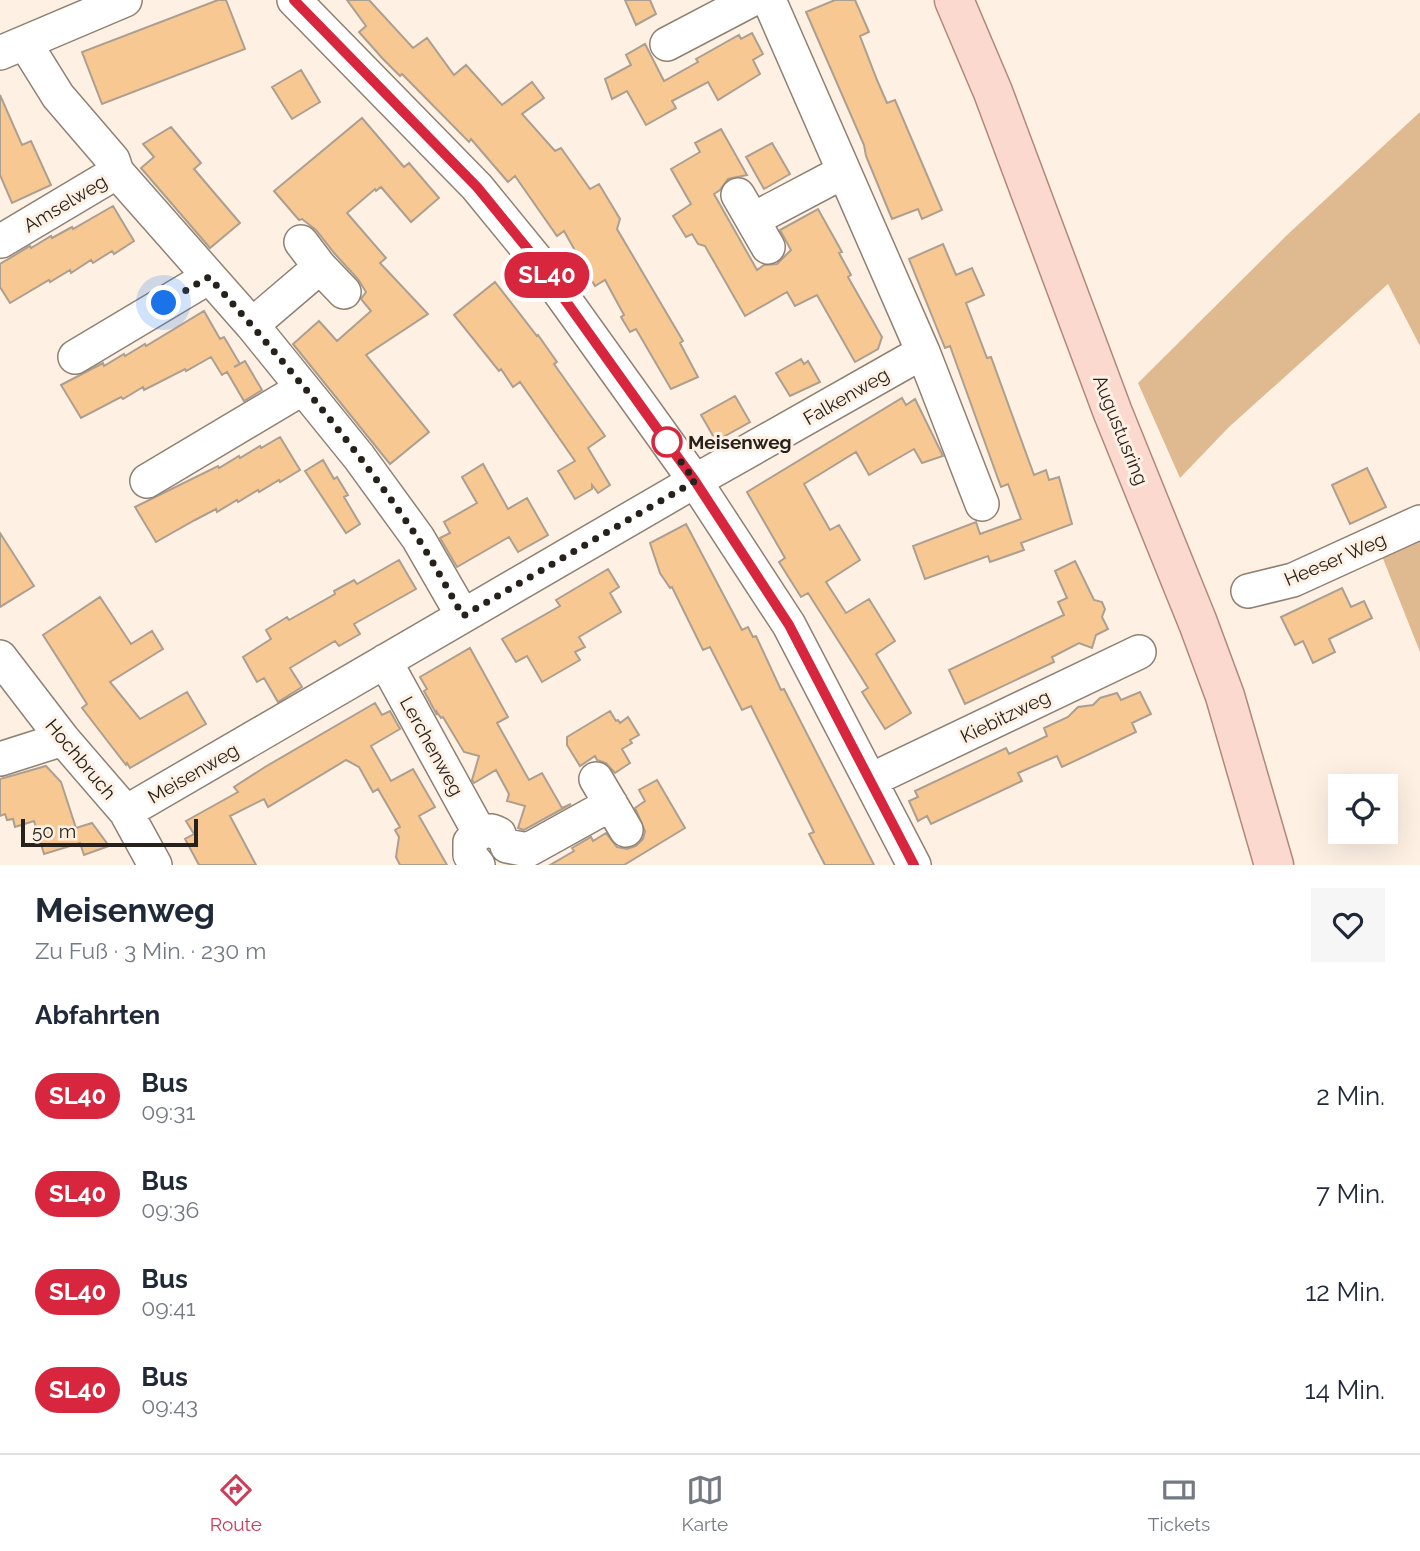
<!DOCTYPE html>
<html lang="de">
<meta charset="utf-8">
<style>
:root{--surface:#fff;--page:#f6f6f7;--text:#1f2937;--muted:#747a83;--line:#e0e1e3;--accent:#cd3d59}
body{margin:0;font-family:Raleway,sans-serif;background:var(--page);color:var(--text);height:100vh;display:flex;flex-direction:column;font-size:26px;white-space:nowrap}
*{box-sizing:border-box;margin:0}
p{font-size:23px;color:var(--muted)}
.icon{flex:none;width:38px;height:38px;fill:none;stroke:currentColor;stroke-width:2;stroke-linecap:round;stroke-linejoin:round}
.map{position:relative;height:865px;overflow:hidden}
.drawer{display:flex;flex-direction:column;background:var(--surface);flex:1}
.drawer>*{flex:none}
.badge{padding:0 14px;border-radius:23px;font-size:24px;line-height:46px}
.fabs{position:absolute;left:1328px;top:774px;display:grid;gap:14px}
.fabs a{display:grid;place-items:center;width:70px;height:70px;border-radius:0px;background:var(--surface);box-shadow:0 7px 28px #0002;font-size:35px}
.scale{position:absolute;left:21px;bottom:18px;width:177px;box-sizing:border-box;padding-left:7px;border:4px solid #26211b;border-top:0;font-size:19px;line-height:24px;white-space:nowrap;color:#26211b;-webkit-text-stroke:5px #fef1e4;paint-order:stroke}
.you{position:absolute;width:35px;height:35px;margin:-18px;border:5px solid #fff;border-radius:50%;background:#1a73e8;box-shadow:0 0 0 10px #1a73e833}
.map>.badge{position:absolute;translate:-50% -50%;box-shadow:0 0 0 4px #fff}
h2{padding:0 35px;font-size:26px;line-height:63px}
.round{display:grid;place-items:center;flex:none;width:74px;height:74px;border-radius:0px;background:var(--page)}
.headline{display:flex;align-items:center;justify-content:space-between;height:119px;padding:0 35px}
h1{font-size:33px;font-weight:700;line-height:52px}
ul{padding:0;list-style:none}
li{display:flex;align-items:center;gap:21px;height:98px;padding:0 35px}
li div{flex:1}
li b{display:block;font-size:26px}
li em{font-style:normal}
li .badge{min-width:77px;font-weight:700;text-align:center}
.menu{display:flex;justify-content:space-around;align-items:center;height:98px;border-top:2px solid var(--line);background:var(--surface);font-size:19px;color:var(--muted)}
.menu a{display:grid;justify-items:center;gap:4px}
.menu .selected{color:var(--accent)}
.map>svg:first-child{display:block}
.green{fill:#dfb990}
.building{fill:#f8c893;stroke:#ad9f90;stroke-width:2}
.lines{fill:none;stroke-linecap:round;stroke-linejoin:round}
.minor-casing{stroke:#8f8172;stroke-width:36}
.major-casing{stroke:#b0887b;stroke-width:41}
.minor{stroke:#fff;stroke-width:33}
.major{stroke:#fcd9ce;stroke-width:38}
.line-casing{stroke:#fff;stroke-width:16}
.line{stroke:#d7263d;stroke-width:10}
.walk{stroke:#26211b;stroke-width:7;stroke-dasharray:0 12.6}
.stop-dot{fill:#fff;stroke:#d7263d;stroke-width:3.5}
.labels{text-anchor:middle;stroke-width:6;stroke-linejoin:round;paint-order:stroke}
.street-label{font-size:19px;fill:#26211b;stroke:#fef1e4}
.stop-label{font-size:19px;font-weight:bold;fill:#26211b;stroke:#fef1e4;text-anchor:start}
</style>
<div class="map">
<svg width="1420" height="865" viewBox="0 0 1420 865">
<rect width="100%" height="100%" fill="#fef1e4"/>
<!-- green -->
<path class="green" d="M1420 112V346L1388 284 1229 427 1180 478 1138 383 1287 235Z
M1420 531V652L1380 551Z"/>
<!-- building -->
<path class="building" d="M218 0H226L245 49 102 104 82 52Z
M347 0H369L413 48 427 38 454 75 466 65 502 105 532 82 544 98 522 114 555 151 561 148 590 189 599 184 620 219 617 229 683 341 680 343 698 377 671 389 636 329 630 332 621 317 624 315 605 280 595 286 564 231 557 236 515 176 508 182 471 139 469 142 402 74 400 76 383 59 359 32 366 26Z
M625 0H650L656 14 636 25Z
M835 0H855L869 32 860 36 877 80 887 103 895 100 942 210 922 219 918 209 892 219 866 156 864 145 806 12Z
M752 33 763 54 753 60 760 74 718 100 708 82 672 101 676 108 646 125 627 91 612 99 605 79 631 65 626 55 645 44 664 81 698 62 696 59 739 35 741 39Z
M301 70 320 102 292 119 272 87Z
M0 95 22 145 31 141 51 185 12 203 0 175Z
M362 118 404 167 409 163 439 198 411 222 381 187 376 191 375 189 347 213 386 258 380 263 428 314 366 355 429 432 390 464 293 344 319 321 337 341 371 311 361 299 366 292 358 279 335 254 316 230 302 219 299 220 274 191Z
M171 127 201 163 194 169 240 223 210 248 141 168 154 157 143 144Z
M721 129 747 175 728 179 720 190 714 194 757 270 764 265 777 264 791 250 780 230 818 209 842 252 839 253 851 275 848 277 882 337 878 349 855 362 817 295 795 306 787 292 745 316 705 246 698 244 692 234 686 237 673 216 691 204 671 169 700 152 695 143Z
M772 143 790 174 764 189 746 157Z
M113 206 134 241 114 254 112 251 93 263 91 260 71 273 70 270 50 282 49 280 10 303 0 287V264L30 246 31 248 51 236 52 238 72 227 73 229Z
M943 244 956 275 972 268 984 295 966 303 987 358 991 357 1034 475 1046 470 1049 480 1059 477 1072 524 1021 543 1024 550 990 562 988 556 925 579 913 546 976 522 980 534 1021 519 1008 484 1001 487 950 346 945 348 909 259Z
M495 282 537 336 538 335 557 362 554 364 605 436 588 448 610 485 598 493 592 485V489L575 499 558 471 575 461 520 382 513 387 501 369 499 371 454 315Z
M204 311 220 339 224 337 240 364 234 367 245 361 262 390 244 401 227 372 222 375 211 357 186 371 185 369 144 390 143 387 123 399 121 397 81 418 61 385 103 363 104 366 124 354 125 356 145 344 146 346Z
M801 359 804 364 808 361 820 382 790 396 776 373Z
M735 396 750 422 716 441 701 415Z
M902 398 906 405 915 399 943 456 922 463 914 449 869 475 856 452 804 484 830 530 839 525 860 560 826 582 846 613 869 599 895 641 876 654 911 713 885 729 862 692 868 688 855 667 808 593 801 597 779 562 785 558 747 492Z
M280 437 300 470 280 482 279 480 259 492 258 490 238 502 237 500 217 512 216 509 195 520 156 542 135 507 218 466 219 468 239 456 240 458 260 446 261 448Z
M323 460 334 479 337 477 348 495 344 497 360 524 346 533 305 471Z
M483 464 508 509 527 498 548 535 518 552 509 537 457 567 440 538 450 533 444 522 477 503 462 477Z
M1367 468 1386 507 1350 524 1332 485Z
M686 524 742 630 748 627 753 637 756 636 781 690 784 689 874 865H825L809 834 814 832 751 706 742 710 710 647 703 650 672 587 670 588 660 573 650 543Z
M0 533 34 586 0 607Z
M399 560 416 589 354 624 360 634 339 646 335 641 290 668 302 687 278 702 264 678 257 682 243 657 271 639 266 630 287 617 289 620 335 594 334 591 354 580 357 584Z
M1075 561 1094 600 1102 602 1105 609 1102 617 1108 629 1096 635 1092 648 1079 643 1052 657 1054 662 965 704 949 670 1064 615 1058 602 1067 598 1055 571Z
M608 569 619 587 610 593 621 612 579 637 585 647 575 652 580 660 542 682 527 656 516 662 502 639 560 606 556 600Z
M1342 588 1351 607 1364 601 1372 618 1329 639 1335 652 1313 663 1303 641 1295 645 1281 617Z
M100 597 131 644 152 631 163 649 110 682 140 719 187 692 206 724 130 768 127 763 126 765 82 708 87 704 43 635Z
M470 648 508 717 497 723 529 780 542 773 562 808 571 804 524 830 518 828 525 806 507 801 509 794 496 770 474 783 472 780 479 756 464 752 443 717 441 718 437 712V715L424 691 427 689 420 677Z
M1140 692 1151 714 1132 723 1136 732 1062 767 1057 756 1018 773 1022 781 931 824 927 816 918 821 909 801 918 797 915 791 1006 748 1009 754 1047 736 1044 728 1068 717 1078 707 1093 705 1100 698 1117 693 1121 700Z
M375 703 382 715 390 711 400 729 371 746 391 781 413 769 435 807 419 816 447 865H400L396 857 399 837 395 830 400 827 378 789 373 792 359 767 346 760 268 807 264 799 230 816 256 865H199L185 839 194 834 186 821 238 792 234 787 265 767Z
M610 711 616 721 618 720 620 723 628 717 639 735 630 740 632 743 622 749 630 763 615 773 606 763 597 760 595 756 580 766 567 745V737Z
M46 766 61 782 76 828 92 823 109 846 84 855 80 843 44 854 34 821 15 827 13 819 7 820 5 814 0 816V779Z
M657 780 685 828 624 865H550L574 851 572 848 591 837 593 841 606 833 617 847 627 849 636 846 643 839 645 831 635 808 645 801 639 790Z"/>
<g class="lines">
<defs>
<path id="minor" d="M294 0 477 187 535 258 695 481 789 625 914 865
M769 0 923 352 982 504
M25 43 58 96 113 160 117 172 252 325 359 457 418 538 463 616
M667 44 751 0
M0 53 125 0
M738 195 768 247
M754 219 843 172
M1 241 117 172
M301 242 320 267 344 292
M252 325 320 267
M75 357 209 277
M147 481 303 388
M1248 591 1293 580 1420 522
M0 657 63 739 126 812 155 865
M385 661 479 832
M0 759 63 739
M596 779 626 830
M871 780 1139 652
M126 812 695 481 923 352
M507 846 528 850 611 804
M478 865 470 855V842C479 832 486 827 499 834"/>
<path id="major" d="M954 0 993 92 1113 413 1198 623 1225 696 1274 865"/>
</defs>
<!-- minor casing -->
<use href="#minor" class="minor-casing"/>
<!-- major casing -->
<use href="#major" class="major-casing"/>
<!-- minor -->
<use href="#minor" class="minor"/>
<!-- major -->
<use href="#major" class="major"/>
</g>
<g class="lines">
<defs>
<path id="line" d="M294 0 477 187 535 258 663 437 695 481 789 625 914 865"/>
</defs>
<!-- line casing -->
<use href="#line" class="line-casing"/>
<!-- line -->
<use href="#line" class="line"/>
<!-- walk -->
<path class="walk" d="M164 303 209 277C282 359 355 445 417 537 434 563 448 590 463 616L695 481 663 437 667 442"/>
</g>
<!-- markers -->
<circle class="stop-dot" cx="667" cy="442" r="14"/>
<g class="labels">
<!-- street labels -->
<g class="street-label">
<text transform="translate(65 203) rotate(-31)" y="7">Amselweg</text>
<text transform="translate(846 396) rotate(-30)" y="7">Falkenweg</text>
<text transform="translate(1121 430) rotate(68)" y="7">Augustusring</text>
<text transform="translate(1335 559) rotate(-23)" y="7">Heeser Weg</text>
<text transform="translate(1005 716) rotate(-26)" y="7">Kiebitzweg</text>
<text transform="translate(432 746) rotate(61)" y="7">Lerchenweg</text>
<text transform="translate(81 759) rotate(50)" y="7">Hochbruch</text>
<text transform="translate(193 773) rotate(-30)" y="7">Meisenweg</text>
</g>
<!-- stop labels -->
<g class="stop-label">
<text x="688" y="449">Meisenweg</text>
</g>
</g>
</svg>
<div class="fabs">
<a><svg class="icon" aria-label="locate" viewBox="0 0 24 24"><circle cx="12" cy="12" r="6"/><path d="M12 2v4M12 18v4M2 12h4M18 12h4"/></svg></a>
</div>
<div class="scale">50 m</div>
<div class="you" style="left:164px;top:303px"></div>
<b class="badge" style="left:547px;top:275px;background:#d7263d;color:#fff">SL40</b>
</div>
<section class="drawer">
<div class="headline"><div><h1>Meisenweg</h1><p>Zu Fuß · 3 Min. · 230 m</p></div><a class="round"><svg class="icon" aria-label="heart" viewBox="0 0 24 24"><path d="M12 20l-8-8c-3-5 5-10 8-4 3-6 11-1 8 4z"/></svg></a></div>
<h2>Abfahrten</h2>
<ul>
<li><span class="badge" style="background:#d7263d;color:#fff">SL40</span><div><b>Bus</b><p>09:31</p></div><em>2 Min.</em></li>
<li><span class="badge" style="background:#d7263d;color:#fff">SL40</span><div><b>Bus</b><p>09:36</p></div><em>7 Min.</em></li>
<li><span class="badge" style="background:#d7263d;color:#fff">SL40</span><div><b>Bus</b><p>09:41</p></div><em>12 Min.</em></li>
<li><span class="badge" style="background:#d7263d;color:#fff">SL40</span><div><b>Bus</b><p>09:43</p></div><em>14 Min.</em></li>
</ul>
</section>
<nav class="menu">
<a class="selected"><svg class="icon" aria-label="directions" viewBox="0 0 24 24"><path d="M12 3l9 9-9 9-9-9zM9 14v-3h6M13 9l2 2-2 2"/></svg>Route</a>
<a><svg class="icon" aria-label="map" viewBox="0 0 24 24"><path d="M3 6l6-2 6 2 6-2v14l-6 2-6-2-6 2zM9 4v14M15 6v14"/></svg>Karte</a>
<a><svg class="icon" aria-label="tickets" viewBox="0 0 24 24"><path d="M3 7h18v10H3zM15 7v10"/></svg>Tickets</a>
</nav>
